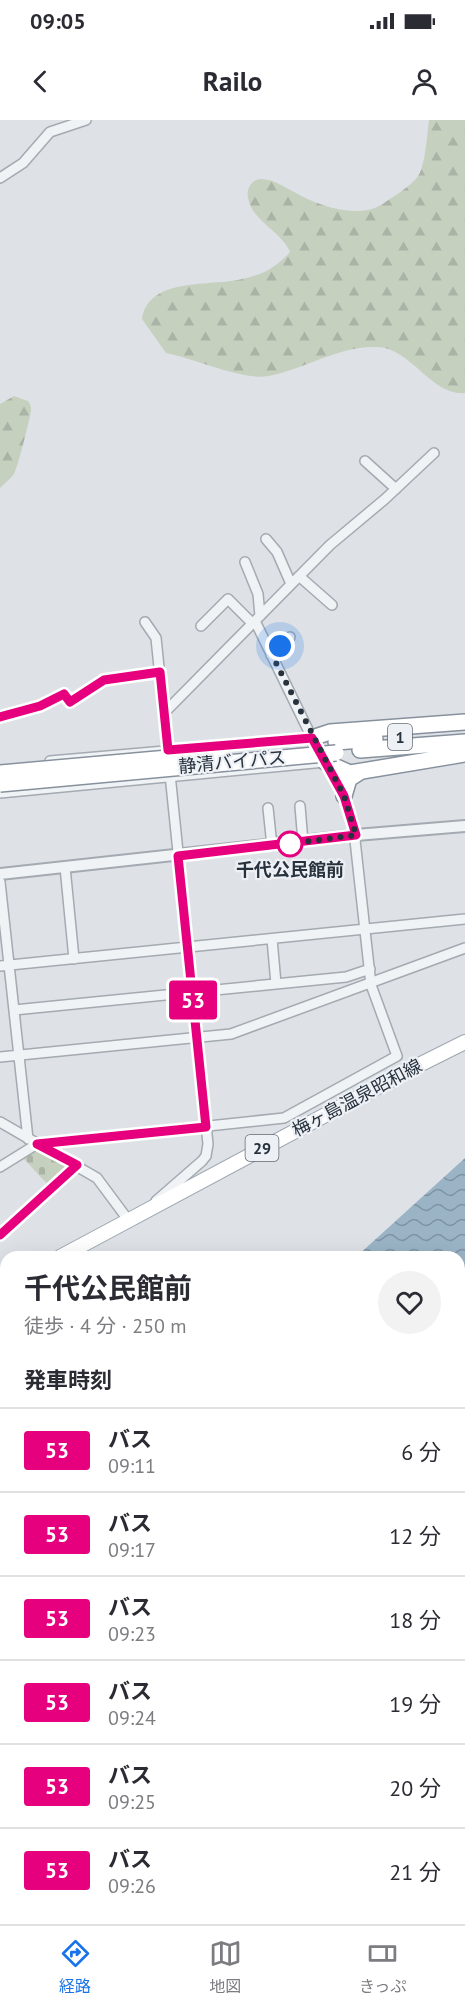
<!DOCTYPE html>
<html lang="ja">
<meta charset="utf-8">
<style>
:root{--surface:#fff;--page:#f2f2f3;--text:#2b2b33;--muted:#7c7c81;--line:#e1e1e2;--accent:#1a73e8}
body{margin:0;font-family:"PT Sans","Noto Sans JP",sans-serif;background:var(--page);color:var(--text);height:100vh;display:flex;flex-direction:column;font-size:22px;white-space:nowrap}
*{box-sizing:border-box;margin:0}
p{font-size:20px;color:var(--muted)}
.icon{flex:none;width:33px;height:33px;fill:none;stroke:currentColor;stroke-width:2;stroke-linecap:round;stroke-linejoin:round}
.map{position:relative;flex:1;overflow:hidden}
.side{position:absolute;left:0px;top:1131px;width:465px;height:674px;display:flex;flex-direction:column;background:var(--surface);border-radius:18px 18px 0 0;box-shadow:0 6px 24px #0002}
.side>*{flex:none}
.badge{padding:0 12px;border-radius:4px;font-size:21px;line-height:39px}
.you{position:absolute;width:30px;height:30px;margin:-15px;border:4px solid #fff;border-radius:50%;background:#1a73e8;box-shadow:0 0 0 9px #1a73e833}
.map>.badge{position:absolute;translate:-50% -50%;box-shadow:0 0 0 3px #fff}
h2{padding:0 24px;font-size:22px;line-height:54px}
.round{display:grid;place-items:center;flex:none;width:63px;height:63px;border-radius:32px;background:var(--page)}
.overview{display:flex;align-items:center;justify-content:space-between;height:102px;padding:0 24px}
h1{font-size:28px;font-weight:700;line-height:45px}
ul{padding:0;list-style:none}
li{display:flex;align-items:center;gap:18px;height:84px;padding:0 24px;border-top:2px solid var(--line)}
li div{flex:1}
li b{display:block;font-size:22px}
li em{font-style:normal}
li .badge{min-width:66px;font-weight:700;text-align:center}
.status{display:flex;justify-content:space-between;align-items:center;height:42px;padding:0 30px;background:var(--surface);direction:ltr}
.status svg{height:16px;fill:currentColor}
header{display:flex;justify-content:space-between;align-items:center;height:78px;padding:0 24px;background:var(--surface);font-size:27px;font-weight:700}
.tab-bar{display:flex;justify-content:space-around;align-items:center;height:84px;border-top:2px solid var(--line);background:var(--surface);font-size:16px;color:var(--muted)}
.tab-bar a{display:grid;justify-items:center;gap:3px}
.tab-bar .selected{color:var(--accent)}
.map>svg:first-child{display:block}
.green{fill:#c6d0bf}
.forest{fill:url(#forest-firs)}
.cemetery{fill:url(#cemetery-stones)}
.water{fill:url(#water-waves)}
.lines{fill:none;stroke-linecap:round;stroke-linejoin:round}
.stream{stroke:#9ab4c6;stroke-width:2}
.minor-casing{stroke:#a4aab1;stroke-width:12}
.tertiary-casing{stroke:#a4aab1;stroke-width:14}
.primary-casing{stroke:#9ea8b2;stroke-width:16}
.trunk-casing{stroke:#86919d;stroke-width:18}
.minor{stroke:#f0f3f5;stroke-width:9}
.tertiary{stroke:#f0f3f5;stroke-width:10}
.primary{stroke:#fff;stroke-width:14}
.trunk{stroke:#fff;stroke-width:15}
.trunk-bridge-casing{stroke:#86919d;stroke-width:18;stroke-linecap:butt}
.trunk-bridge{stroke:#fff;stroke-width:15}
.line-casing{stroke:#fff;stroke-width:14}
.line{stroke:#e6007e;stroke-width:9}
.walk{stroke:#28323d;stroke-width:6;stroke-dasharray:0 10.8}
.stop-dot{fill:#fff;stroke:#e6007e;stroke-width:3}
.labels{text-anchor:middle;stroke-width:4.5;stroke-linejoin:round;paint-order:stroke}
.shield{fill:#edf1f5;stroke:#636b74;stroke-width:1.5}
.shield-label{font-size:16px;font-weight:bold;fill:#28323d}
.street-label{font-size:18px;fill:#28323d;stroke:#edf1f5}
.stop-label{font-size:18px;font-weight:bold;fill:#28323d;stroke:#edf1f5}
</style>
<div class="status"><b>09:05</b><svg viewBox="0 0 49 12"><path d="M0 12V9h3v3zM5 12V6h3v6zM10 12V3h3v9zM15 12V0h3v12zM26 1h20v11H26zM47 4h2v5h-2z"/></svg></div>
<header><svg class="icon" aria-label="back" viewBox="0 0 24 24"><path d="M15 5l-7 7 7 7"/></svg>Railo<svg class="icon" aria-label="person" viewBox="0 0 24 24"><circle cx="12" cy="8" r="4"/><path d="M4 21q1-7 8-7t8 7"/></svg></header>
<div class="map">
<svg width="465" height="1804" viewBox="0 0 465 1804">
<defs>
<pattern id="forest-firs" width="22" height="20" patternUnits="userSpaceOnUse" patternTransform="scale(1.5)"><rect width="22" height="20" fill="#c6d0bf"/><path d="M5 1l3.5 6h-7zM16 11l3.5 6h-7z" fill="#aab3a5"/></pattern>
<pattern id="cemetery-stones" width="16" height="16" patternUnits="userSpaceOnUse" patternTransform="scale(1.5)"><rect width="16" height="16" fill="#c6d0bf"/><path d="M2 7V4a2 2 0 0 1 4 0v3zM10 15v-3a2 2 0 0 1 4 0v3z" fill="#aab3a5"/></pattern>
<pattern id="water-waves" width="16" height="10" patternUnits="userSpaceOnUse" patternTransform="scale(1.5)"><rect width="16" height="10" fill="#9ab4c6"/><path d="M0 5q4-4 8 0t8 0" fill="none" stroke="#7e93a2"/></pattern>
</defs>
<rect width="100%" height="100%" fill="#dee2e7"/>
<!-- green -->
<path class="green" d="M465 1498V1746L459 1749V1502Z
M27 1799H109L112 1804H16Z
M118 1799H351L339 1804H281L279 1800 270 1804H121Z"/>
<!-- forest -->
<path class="forest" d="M429 0H465V273C431 276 412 229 378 227 340 225 305 249 268 256 244 261 193 238 166 233L142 199C149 156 211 167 242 159 262 155 277 147 290 132 282 112 252 101 248 78 246 68 252 59 262 59 273 59 286 68 296 73 315 84 344 94 367 90 378 89 389 79 399 73 407 67 418 60 421 50 426 35 427 16 429 0Z
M14 276 28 281C30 285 31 285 31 290 31 295 17 350 14 354 10 359 4 364 0 368V284Z"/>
<!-- cemetery -->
<path class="cemetery" d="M35 1031H42L69 1044 70 1048 50 1067 23 1038Z"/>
<!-- water -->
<path class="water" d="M465 1038V1453L459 1456V1137H356Z
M6 1360V1774L0 1777V1363Z"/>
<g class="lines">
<!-- stream -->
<path class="stream" d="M459 1477 465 1473"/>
<defs>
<path id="minor" d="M0 58 23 43 50 12 86 0
M365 341 396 369
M266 419 277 432 291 464
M245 442 258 474 260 496
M299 456 332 485
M145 502 156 518 208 1024 206 1036 202 1041 156 1081
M201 506 228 479 252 503
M271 535 290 517
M164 593 330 425 385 379 434 333
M0 597 40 586 64 574 70 582 103 560 160 552
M50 641 312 618
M0 673 325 642
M300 686 303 722
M268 688 272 726
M65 747 74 839
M0 762 28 1019
M272 819 276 864
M0 846 465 799
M14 890 346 857 370 849
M0 937 231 914 465 828
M0 1002 97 1058 129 1101
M0 1047 37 1024 284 998 397 936 371 865 353 702 344 676 312 618 255 501
M0 1115 77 1045
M459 1757 465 1754
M355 1804 368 1798
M454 1804 465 1799"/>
<path id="tertiary" d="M0 754 356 715 465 706"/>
<path id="primary" d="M60 1137 415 947 465 922
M0 1173 6 1169"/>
<path id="trunk" d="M312 618 330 612 465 602
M336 622 375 619
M360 630 465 622
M325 642 350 653 465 634
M344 676 349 659 360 652"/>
</defs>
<!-- minor casing -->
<use href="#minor" class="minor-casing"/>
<!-- tertiary casing -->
<use href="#tertiary" class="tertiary-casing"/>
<!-- primary casing -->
<use href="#primary" class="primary-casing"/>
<!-- trunk casing -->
<use href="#trunk" class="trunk-casing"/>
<!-- minor -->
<use href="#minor" class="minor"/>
<!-- tertiary -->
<use href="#tertiary" class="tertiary"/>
<!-- primary -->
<use href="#primary" class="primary"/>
<!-- trunk -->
<use href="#trunk" class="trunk"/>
<defs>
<path id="trunk-bridge" d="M0 653 224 633
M0 664 336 633"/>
</defs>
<!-- trunk-bridge casing -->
<use href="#trunk-bridge" class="trunk-bridge-casing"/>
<!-- trunk-bridge -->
<use href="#trunk-bridge" class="trunk-bridge"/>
</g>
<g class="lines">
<defs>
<path id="line" d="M0 597 40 586 64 574 70 582 104 560 160 552 168 630 312 618 344 676 356 715 178 736 206 1007 37 1024 77 1045 0 1115"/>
</defs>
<!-- line casing -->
<use href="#line" class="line-casing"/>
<!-- line -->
<use href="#line" class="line"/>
<!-- walk -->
<path class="walk" d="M280 526 272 535 344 676 356 715 288 724H290"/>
</g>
<!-- markers -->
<circle class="stop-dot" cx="290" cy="724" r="12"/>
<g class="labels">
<!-- shield labels -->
<g class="shield">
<rect x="388" y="604" width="24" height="26" rx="4.5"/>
<rect x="245.5" y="1015" width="33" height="26" rx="4.5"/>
</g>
<g class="shield-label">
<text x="400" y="623">1</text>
<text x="262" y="1034">29</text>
</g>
<!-- street labels -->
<g class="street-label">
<text transform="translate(232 642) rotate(-5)" y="6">静清バイパス</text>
<text transform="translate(357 978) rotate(-28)" y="6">梅ヶ島温泉昭和線</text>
</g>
<!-- stop labels -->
<g class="stop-label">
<text x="290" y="756">千代公民館前</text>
</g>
</g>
</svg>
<div class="you" style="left:280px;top:526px"></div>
<b class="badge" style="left:193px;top:880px;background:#e6007e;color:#fff">53</b>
<section class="side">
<div class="overview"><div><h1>千代公民館前</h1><p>徒歩 · 4 分 · 250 m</p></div><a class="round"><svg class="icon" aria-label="heart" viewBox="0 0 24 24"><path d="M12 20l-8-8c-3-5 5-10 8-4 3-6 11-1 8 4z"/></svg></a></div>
<h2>発車時刻</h2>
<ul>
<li><span class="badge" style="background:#e6007e;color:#fff">53</span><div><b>バス</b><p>09:11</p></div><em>6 分</em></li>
<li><span class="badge" style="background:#e6007e;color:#fff">53</span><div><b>バス</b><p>09:17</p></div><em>12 分</em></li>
<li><span class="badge" style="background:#e6007e;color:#fff">53</span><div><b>バス</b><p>09:23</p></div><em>18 分</em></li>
<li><span class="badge" style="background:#e6007e;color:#fff">53</span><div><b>バス</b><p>09:24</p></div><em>19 分</em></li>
<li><span class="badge" style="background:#e6007e;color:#fff">53</span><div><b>バス</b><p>09:25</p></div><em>20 分</em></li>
<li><span class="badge" style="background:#e6007e;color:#fff">53</span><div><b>バス</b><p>09:26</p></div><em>21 分</em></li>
</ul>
</section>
</div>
<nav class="tab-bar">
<a class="selected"><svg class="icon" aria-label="directions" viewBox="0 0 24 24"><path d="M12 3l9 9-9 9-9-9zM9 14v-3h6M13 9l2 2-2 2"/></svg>経路</a>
<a><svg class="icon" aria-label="map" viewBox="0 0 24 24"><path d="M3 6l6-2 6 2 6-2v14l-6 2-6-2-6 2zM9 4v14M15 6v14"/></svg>地図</a>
<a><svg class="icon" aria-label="tickets" viewBox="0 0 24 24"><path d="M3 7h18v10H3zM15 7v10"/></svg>きっぷ</a>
</nav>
